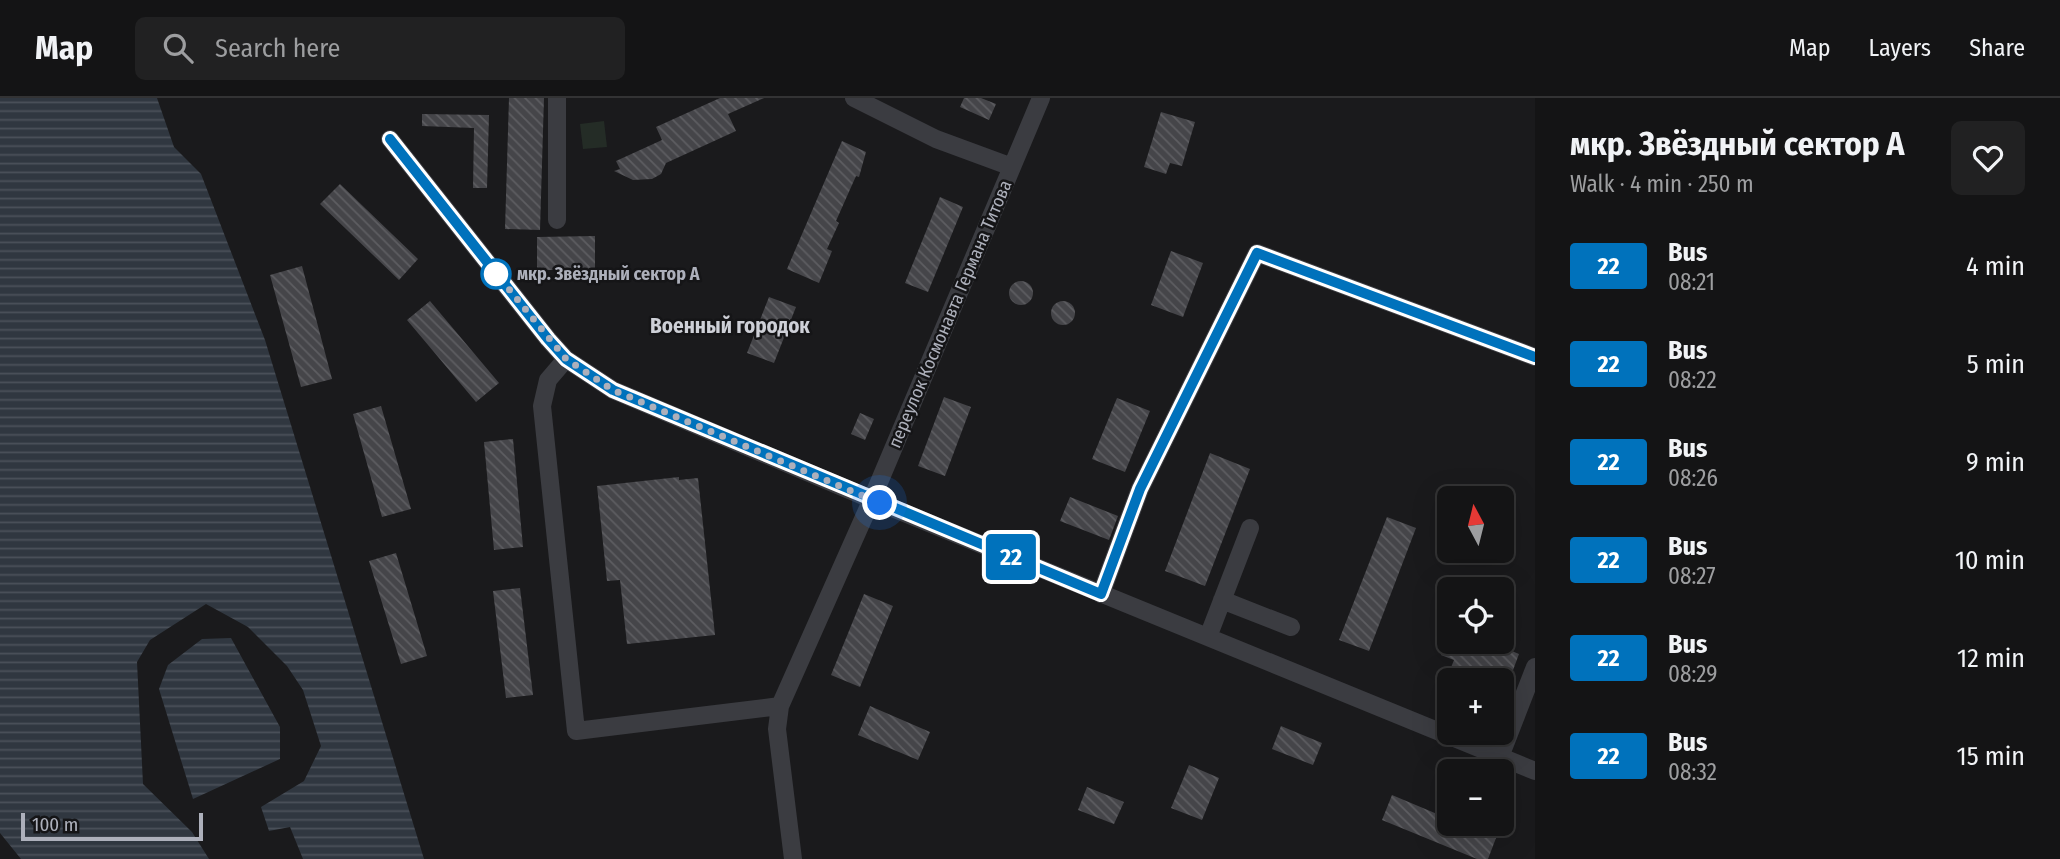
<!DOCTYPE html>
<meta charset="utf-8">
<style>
:root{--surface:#141415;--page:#212122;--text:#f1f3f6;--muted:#9d9ea0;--line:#333334}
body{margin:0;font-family:"Fira Sans Condensed",sans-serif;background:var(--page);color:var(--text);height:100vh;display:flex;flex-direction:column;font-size:26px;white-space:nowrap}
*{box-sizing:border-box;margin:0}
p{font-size:23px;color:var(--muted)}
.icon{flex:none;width:38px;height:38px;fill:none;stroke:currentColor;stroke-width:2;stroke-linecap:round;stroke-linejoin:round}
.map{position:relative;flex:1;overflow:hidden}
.drawer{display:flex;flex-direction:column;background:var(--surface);width:525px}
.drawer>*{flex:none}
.badge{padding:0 14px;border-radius:5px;font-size:24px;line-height:46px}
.needle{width:46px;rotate:353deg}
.buttons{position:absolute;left:1437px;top:388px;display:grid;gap:14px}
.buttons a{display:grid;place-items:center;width:77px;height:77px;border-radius:10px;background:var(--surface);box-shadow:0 7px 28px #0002,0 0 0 2px var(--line);font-size:35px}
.scale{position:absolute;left:21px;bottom:18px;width:182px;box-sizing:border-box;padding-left:7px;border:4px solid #adb0bb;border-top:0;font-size:19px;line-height:24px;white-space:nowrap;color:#adb0bb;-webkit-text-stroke:5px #151517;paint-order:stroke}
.you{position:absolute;width:35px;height:35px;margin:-18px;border:5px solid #fff;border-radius:50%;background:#1a73e8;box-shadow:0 0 0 10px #1a73e833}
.map>.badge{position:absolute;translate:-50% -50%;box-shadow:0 0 0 4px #fff}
.round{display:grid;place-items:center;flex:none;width:74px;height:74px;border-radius:10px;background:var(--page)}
.head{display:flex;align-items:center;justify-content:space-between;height:119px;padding:0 35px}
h1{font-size:33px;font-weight:700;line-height:52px}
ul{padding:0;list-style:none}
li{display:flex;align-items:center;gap:21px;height:98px;padding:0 35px}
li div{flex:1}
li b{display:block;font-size:26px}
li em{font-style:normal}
li .badge{min-width:77px;font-weight:700;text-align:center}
header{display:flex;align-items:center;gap:42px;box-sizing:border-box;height:98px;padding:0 35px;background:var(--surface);border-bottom:2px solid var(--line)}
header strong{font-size:33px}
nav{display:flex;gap:38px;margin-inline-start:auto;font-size:24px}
.search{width:490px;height:63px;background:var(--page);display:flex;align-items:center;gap:18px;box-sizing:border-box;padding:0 24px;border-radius:10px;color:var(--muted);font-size:26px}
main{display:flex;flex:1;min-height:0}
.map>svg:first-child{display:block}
.green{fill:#242c26}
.water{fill:url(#water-rules)}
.building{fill:url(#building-back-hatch)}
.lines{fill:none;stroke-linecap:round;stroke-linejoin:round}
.minor{stroke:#3b3c41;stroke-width:18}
.line-casing{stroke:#fff;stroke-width:16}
.line{stroke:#0072bc;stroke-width:10}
.walk{stroke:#adb0bb;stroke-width:7;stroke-dasharray:0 12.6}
.stop-dot{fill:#fff;stroke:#0072bc;stroke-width:3.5}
.labels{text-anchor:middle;stroke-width:5;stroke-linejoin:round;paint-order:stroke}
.stop-label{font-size:18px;font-weight:bold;fill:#adb0bb;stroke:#151517;text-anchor:start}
.street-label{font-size:18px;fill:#adb0bb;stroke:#151517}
.quarter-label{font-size:21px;font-weight:bold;fill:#ced0d7;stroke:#151517}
</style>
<header>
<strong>Map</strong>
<div class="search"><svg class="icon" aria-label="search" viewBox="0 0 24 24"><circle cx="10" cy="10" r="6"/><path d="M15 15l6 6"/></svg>Search here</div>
<nav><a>Map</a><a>Layers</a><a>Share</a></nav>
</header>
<main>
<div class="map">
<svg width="1535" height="761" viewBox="0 0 1535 761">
<defs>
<pattern id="water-rules" width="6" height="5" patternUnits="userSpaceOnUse" patternTransform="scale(1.75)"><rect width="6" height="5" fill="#303740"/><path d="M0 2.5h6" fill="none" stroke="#4b515a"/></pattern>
<pattern id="building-back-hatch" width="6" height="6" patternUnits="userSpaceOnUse" patternTransform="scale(1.75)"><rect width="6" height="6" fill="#454549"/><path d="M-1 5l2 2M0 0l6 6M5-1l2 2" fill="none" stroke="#5d5d61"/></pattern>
</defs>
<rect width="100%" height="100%" fill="#1a1a1c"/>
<!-- green -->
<path class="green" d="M604 23 607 49 583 51 580 26Z"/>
<!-- water -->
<path class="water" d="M0 0H157L174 49 201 76 265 242 424 761H303L290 729 269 733 261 709 304 683 321 648 303 592 287 568 248 529 206 506 150 542 137 564 143 686 192 734 209 761H21L0 735Z
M231 540 280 629V661L193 701 159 591 168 567 202 541Z"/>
<!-- building -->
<path class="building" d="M509 0H544L540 132 505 131Z
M720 0H764L728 16 736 33 666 65 661 76 652 81 633 82 614 73 620 71 616 63 662 42 656 29Z
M964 0H981L996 6 989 22 960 9Z
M1161 14 1195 24 1182 68 1170 65 1166 76 1144 69Z
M422 16 489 17 487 90H473L474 30 422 28Z
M842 43 866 54 859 79 856 78 836 123 839 125 827 151 832 153 819 185 787 171Z
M340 86 418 161 399 182 320 106Z
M940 99 963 109 928 194 905 185Z
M595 138V172H537V139Z
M1171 153 1203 165 1183 219 1151 207Z
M302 168 332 281 301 289 270 177Z
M1009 195a12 12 0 1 1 24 0a12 12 0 1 1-24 0Z
M769 199 796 209 774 265 747 255Z
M430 203 499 285 476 304 407 222Z
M1051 215a12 12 0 1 1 24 0a12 12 0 1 1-24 0Z
M944 299 971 309 945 378 918 368Z
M1117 300 1150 313 1125 374 1092 361Z
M381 308 411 411 382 419 353 316Z
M860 315 874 321 865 342 851 336Z
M513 341 523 449 494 452 484 344Z
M1210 355 1250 371 1205 488 1165 473Z
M679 379V382L698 380 715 537 627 546 620 482 607 483 597 388Z
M1070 399 1118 418 1109 442 1060 423Z
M1387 419 1416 430 1369 553 1339 542Z
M396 455 427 558 401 566 369 463Z
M520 490 533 597 506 600 493 493Z
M864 496 893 508 860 589 831 577Z
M1446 544H1490L1519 556 1509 583H1463L1448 577 1454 562 1441 557Z
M870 608 930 634 918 662 858 637Z
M1281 628 1322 645 1313 667 1272 651Z
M1189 667 1219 680 1202 722 1171 710Z
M1087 689 1124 704 1114 726 1078 712Z
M1392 697 1449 721V726H1463L1496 740 1488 761H1477L1382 722Z"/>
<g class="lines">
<!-- minor -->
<path class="minor" d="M557 0V122
M854 0 936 41 1012 69 1041 0
M390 41 548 241 566 261 613 292 880 405 1535 673
M566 261 548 282 542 308 576 633 780 608
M1101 496 1140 391 1257 155 1535 259
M1222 502 1291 529
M1208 539 1250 430
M1500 659 1535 569
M793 761 777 631 780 608 872 401 1012 69"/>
</g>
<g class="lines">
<defs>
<path id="line" d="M390 41 548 241 566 261 613 292 1101 496 1140 391 1257 155 1535 259"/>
</defs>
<!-- line casing -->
<use href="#line" class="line-casing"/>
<!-- line -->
<use href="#line" class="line"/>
<!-- walk -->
<path class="walk" d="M496 176 495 174 566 261 613 292 880 405"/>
</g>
<!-- markers -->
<circle class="stop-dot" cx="496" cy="176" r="14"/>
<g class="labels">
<!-- stop labels -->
<g class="stop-label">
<text x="517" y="182">мкр. Звёздный сектор А</text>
</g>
<!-- street labels -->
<g class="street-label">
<text transform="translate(950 216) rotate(-67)" y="6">переулок Космонавта Германа Титова</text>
</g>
<!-- quarter labels -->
<g class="quarter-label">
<text x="730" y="235">Военный городок</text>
</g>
</g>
</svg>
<div class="buttons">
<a><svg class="needle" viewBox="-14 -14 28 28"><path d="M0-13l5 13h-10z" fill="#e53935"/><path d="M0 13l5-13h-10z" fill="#9d9ea0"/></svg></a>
<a><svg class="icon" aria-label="locate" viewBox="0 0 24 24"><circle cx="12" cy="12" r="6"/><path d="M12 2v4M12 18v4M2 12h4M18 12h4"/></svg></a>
<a>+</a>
<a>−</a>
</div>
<div class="scale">100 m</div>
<div class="you" style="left:880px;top:405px"></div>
<b class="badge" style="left:1011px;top:459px;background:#0072bc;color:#fff">22</b>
</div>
<section class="drawer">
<div class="head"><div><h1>мкр. Звёздный сектор А</h1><p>Walk · 4 min · 250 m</p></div><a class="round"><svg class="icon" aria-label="heart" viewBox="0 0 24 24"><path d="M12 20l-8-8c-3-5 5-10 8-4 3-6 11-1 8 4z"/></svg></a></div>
<ul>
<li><span class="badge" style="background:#0072bc;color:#fff">22</span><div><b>Bus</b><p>08:21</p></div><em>4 min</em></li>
<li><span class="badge" style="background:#0072bc;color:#fff">22</span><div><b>Bus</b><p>08:22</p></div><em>5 min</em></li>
<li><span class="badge" style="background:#0072bc;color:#fff">22</span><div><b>Bus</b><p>08:26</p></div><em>9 min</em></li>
<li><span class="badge" style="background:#0072bc;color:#fff">22</span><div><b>Bus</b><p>08:27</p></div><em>10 min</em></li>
<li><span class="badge" style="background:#0072bc;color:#fff">22</span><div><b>Bus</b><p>08:29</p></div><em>12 min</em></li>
<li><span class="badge" style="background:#0072bc;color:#fff">22</span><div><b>Bus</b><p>08:32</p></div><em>15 min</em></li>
</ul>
</section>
</main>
